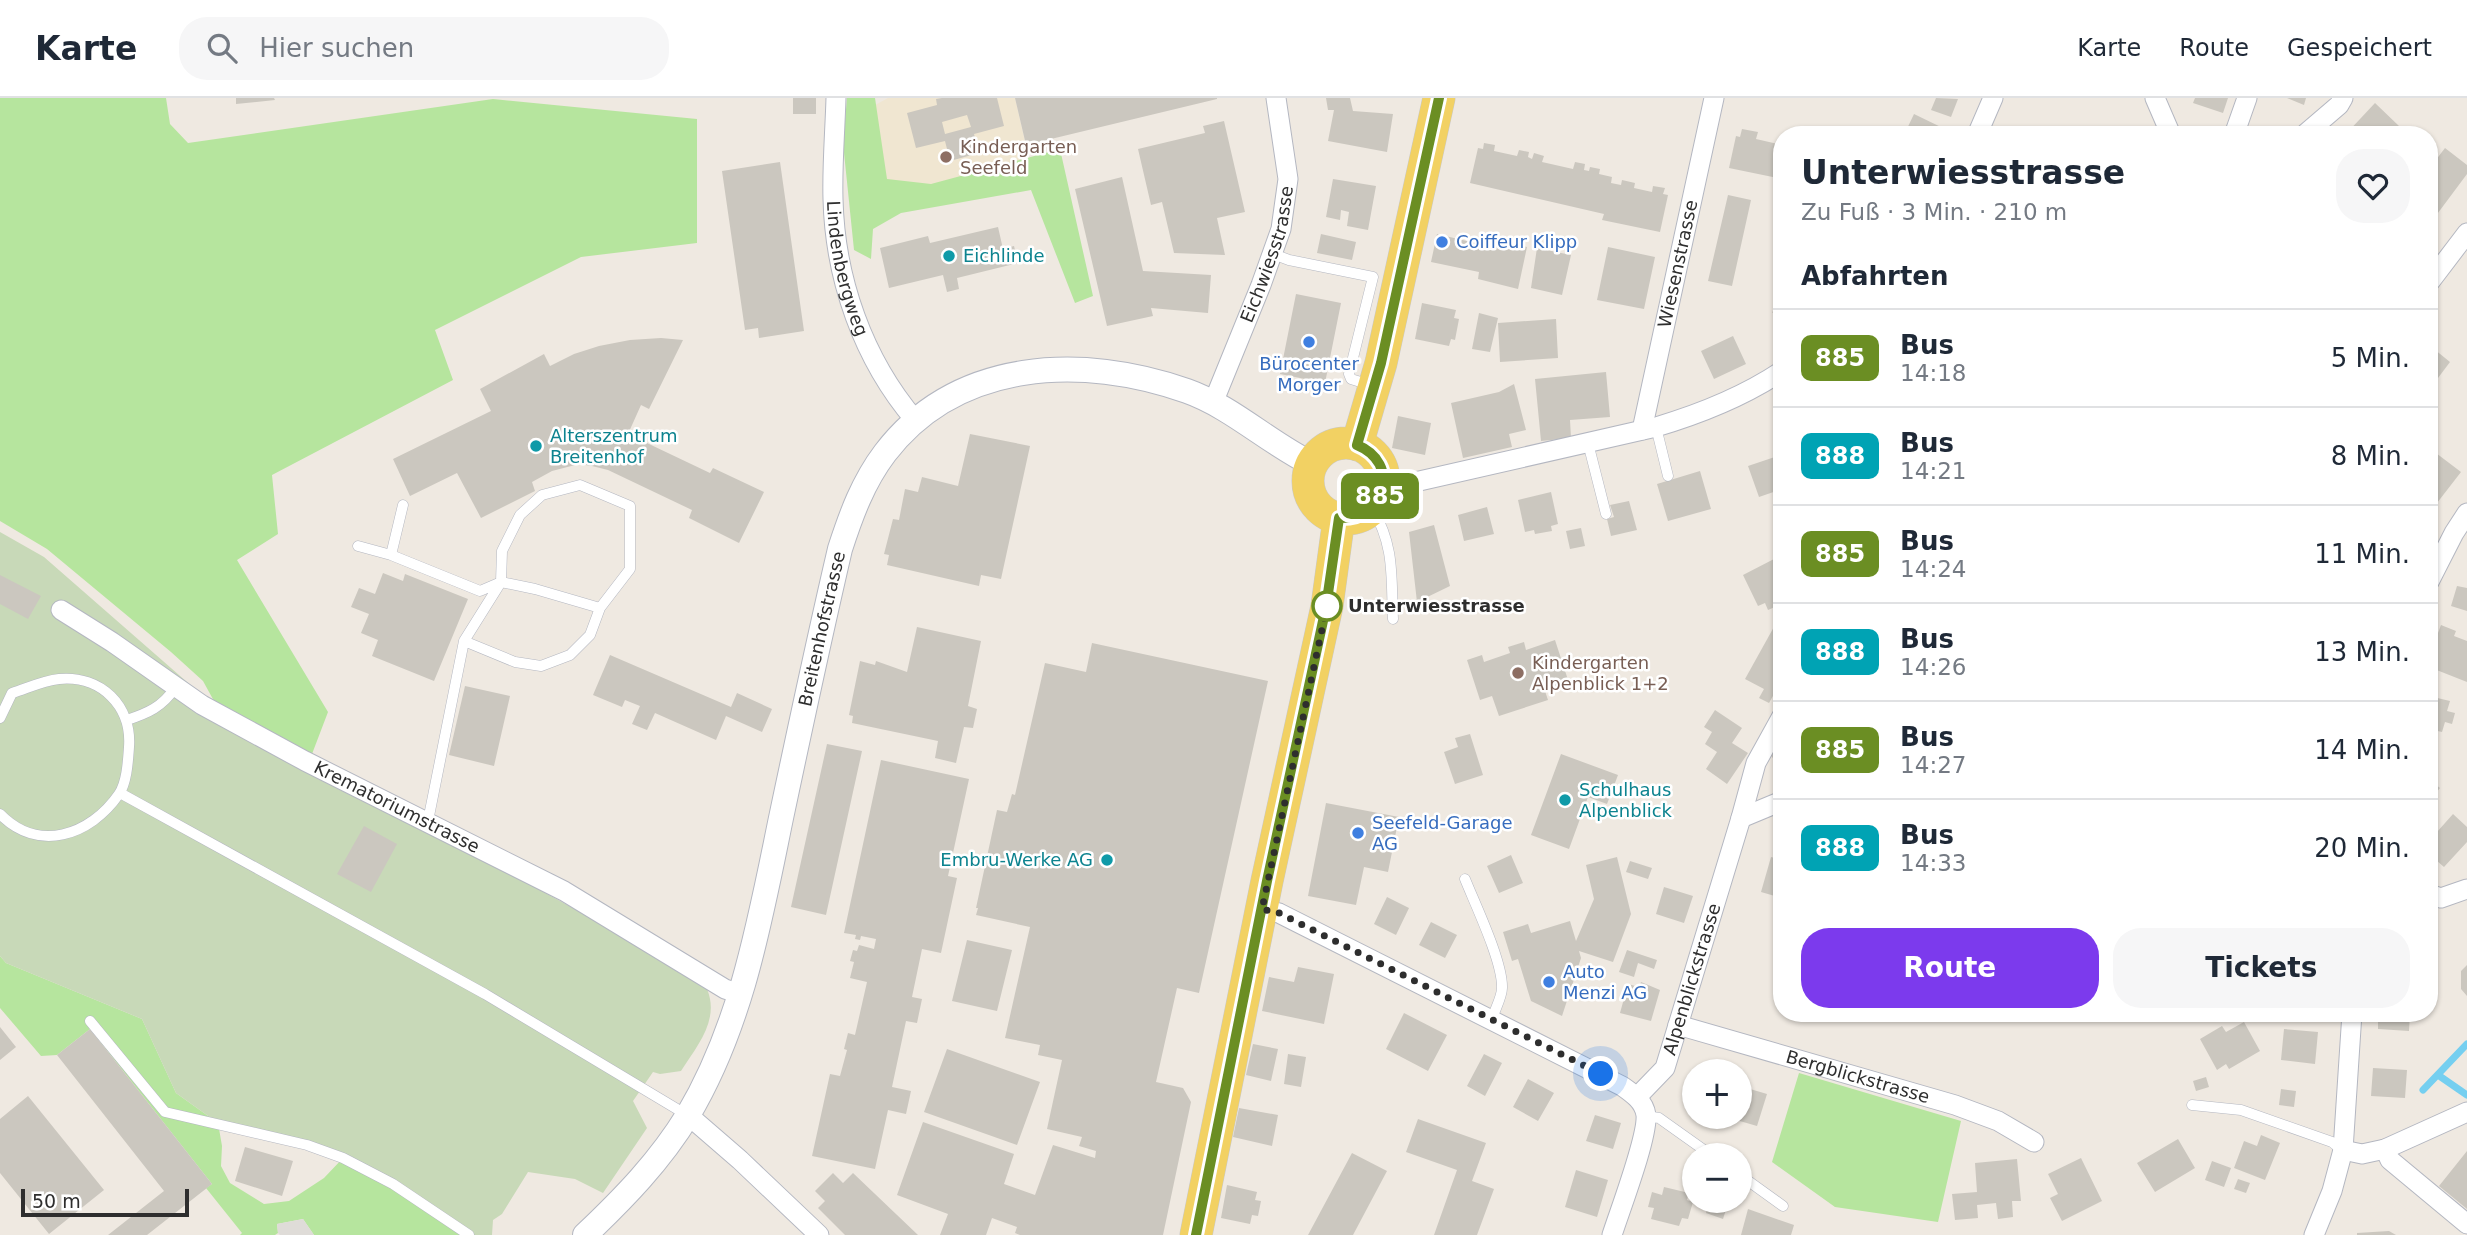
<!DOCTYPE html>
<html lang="de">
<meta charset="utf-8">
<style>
:root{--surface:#fff;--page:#f6f6f7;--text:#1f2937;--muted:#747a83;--line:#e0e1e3;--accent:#7c3aed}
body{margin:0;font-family:"DejaVu Sans",sans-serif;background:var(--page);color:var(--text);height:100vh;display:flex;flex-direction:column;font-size:26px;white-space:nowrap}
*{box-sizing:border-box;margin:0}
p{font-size:23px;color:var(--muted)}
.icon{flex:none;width:38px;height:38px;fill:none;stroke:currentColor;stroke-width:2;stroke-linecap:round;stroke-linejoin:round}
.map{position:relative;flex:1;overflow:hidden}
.side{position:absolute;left:1773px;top:28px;width:665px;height:896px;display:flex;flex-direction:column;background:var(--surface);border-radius:28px;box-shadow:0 2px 5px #0004}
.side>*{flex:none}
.badge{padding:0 14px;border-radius:10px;font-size:24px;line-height:46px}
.tools{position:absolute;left:1682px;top:961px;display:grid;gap:14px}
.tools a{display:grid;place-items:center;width:70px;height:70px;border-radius:50%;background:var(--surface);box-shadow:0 2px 5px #0004;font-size:35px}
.scale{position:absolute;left:21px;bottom:18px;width:168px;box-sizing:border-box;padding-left:7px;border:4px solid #2e2e2e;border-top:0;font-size:19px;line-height:24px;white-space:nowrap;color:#2e2e2e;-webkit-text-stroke:5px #fff;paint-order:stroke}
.you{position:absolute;width:35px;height:35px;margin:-18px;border:5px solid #fff;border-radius:50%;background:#1a73e8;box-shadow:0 0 0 10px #1a73e833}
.map>.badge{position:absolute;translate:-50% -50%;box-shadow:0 0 0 4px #fff}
h2{padding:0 28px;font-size:26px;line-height:63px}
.round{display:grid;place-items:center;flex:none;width:74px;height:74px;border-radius:28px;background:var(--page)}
.overview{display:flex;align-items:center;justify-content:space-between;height:119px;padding:0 28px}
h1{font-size:33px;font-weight:700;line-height:52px}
.primary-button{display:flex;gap:14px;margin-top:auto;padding:14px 28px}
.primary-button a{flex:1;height:80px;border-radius:28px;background:var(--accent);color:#fff;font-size:28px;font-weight:700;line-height:80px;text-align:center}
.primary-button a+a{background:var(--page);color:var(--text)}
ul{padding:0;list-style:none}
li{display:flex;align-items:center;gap:21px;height:98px;padding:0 28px;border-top:2px solid var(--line)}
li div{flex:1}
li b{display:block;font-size:26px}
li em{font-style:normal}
li .badge{min-width:77px;font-weight:700;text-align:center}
header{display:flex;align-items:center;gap:42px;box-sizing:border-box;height:98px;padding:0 35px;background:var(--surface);border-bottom:2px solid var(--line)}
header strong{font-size:33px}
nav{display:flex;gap:38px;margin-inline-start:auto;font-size:24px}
.search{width:490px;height:63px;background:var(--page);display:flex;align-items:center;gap:18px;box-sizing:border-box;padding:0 24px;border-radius:28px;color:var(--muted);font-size:26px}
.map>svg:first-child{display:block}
.education{fill:#f0e6d1}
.green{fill:#b6e59e}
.cemetery{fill:#c8d9b8}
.plaza{fill:#dfdcd8}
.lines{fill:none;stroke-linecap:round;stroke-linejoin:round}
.stream{stroke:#75cff0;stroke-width:7}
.building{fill:#cbc7bf;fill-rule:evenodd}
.service-casing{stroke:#b4b7c1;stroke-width:11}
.minor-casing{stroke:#b4b7c1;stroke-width:21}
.tertiary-casing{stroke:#b4b7c1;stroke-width:26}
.primary-casing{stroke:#c9c9c9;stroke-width:33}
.service{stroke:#fff;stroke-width:10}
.minor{stroke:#fff;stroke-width:19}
.tertiary{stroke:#fff;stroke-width:24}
.primary{stroke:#f2d163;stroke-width:32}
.line-casing{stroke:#fff;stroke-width:16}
.line{stroke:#6b8e23;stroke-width:10}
.walk{stroke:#2e2e2e;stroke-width:7;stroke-dasharray:0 12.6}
.education-dot{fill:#8d6e63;stroke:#fff;stroke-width:2.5}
.shop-dot{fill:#3f7fe0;stroke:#fff;stroke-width:2.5}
.culture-dot{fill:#0f9aa8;stroke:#fff;stroke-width:2.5}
.stop-dot{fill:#fff;stroke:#6b8e23;stroke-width:3.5}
.labels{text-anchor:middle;stroke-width:5;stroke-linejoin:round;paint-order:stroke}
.education-label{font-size:18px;fill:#785e54;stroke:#fff;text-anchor:start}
.shop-label{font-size:18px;fill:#366cbe;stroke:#fff;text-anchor:start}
.street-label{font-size:18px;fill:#2e2e2e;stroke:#fff}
.culture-label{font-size:18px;fill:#0d838f;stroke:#fff;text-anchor:start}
.stop-label{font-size:18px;font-weight:bold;fill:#2e2e2e;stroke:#fff;text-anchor:start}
</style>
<header>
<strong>Karte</strong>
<div class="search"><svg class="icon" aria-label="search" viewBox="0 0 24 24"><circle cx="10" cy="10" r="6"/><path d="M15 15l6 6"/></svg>Hier suchen</div>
<nav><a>Karte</a><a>Route</a><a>Gespeichert</a></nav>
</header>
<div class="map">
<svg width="2467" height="1137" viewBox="0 0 2467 1137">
<rect width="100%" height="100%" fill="#efe9e1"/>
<!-- education -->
<path class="education" d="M888 0H1015L1031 70 871 105 857 17Z"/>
<!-- green -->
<path class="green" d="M0 0H166L170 26 188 45 493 1 697 21V145L581 159 435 232 453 282 272 377 278 436 237 462 328 614 312 656 214 603 203 583 171 554 47 451 0 423Z
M847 0H875L887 81 931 86 1060 51 1093 198 1075 205 1031 92 901 115 873 131 871 161 854 152 843 45Z
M0 858 6 865 142 921 176 995 218 1025 222 1048 221 1068 230 1085 264 1106 289 1103 324 1080 343 1060 393 1086 462 1137H314L303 1121 277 1126 278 1135 275 1137H240L242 1135 206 1090 212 1086 90 931 57 957 41 958 0 910Z
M1799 975 1961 1023 1938 1124 1835 1109 1772 1064Z"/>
<!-- cemetery -->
<path class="cemetery" d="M0 434 44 459 195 591 202 607 633 843 707 891C720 922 697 948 681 973L660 976 653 974 633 1003 647 1030 603 1095 575 1081 528 1074 502 1116 493 1122 492 1137H469L343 1060 218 1025 176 995 142 921 6 865 0 858Z"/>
<!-- plaza -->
<path class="plaza" d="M303 1121 314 1137H280L278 1135 277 1126Z"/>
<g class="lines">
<!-- stream -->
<path class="stream" d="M2438 977 2467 997
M2423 992 2467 946"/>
</g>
<!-- building -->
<path class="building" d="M236 0H274L275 2 236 6Z
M793 0H816V16H793Z
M942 0H997L1004 28 974 36 979 55 950 63 945 43 916 50 907 15 937 7 936 1ZM967 17 971 29 945 36 942 24Z
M1015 0H1217V1L1026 47Z
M1326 0H1350L1353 13 1393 16 1387 54 1328 43 1334 12H1328Z
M1936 0 1958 1 1951 19 1931 12Z
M2195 0H2228L2223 15 2193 5Z
M2287 0H2306L2304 7Z
M2375 5 2399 28 2390 37H2345Z
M1914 16 1947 32 1945 37H1885L1889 29 1904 37Z
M1224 23 1245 114 1217 120 1225 157 1174 155 1162 104 1151 107 1138 51 1205 35 1203 28Z
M2031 29 2050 37H2027Z
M1742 31 1758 34 1756 41 1782 47V81L1729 70 1736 38 1740 39Z
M1484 45 1495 47 1494 53 1517 58 1519 52 1529 54 1528 59 1532 61 1534 55 1544 58 1542 64 1573 71 1575 64 1585 66 1584 72 1589 73 1590 69 1600 71 1599 76 1612 79 1611 85 1621 87 1622 82 1635 85 1634 90 1652 94 1653 88 1665 90 1663 96 1668 97 1660 134 1602 122 1604 116 1470 85 1478 50 1483 51Z
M2445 50 2467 67V76L2429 127V92L2434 86 2429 82V71Z
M780 64 804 233 759 240 758 230 745 232 722 73Z
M1122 79 1143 173 1211 177 1208 215 1151 210 1153 218 1107 228 1075 91Z
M1333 81 1376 88 1368 132 1347 128 1349 114 1341 112 1340 122 1326 119Z
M1728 97 1751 102 1732 188 1708 183Z
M998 129 1003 151 1014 148 1018 165 957 180 959 191 947 194 943 177 889 190 880 150 928 138 930 145Z
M1321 136 1356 144 1352 162 1317 155Z
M1437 136 1488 148 1490 140 1527 149 1518 191 1478 181 1479 174 1431 164Z
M1608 149 1655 159 1644 211 1597 202Z
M1537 150 1571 157 1562 197 1531 190Z
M1296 196 1341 205 1325 285 1280 276Z
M1422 205 1456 212 1454 220 1459 221 1455 242 1451 241 1449 248 1415 241Z
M1782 207V226L1772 214Z
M1479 215 1498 220 1490 254 1472 251Z
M1556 221 1558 260 1500 264 1498 225Z
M1733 238 1746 266 1714 281 1701 253Z
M661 240 683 242 649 311 641 307 628 336 710 375 713 370 764 394 739 445 689 420 692 412 608 372 592 368 579 366 552 373 532 384 535 393 481 420 457 375 410 398 393 361 491 313 480 291 544 256 550 268 574 256 599 248 630 242Z
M2429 247 2450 264 2429 292Z
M1606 274 1610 319 1570 322 1571 340 1541 343 1535 281Z
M1514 286 1526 332 1509 336 1512 349 1463 360 1451 305 1499 294Z
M1398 318 1431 325 1425 357 1392 350Z
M970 336 1030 348 1001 481 981 477 979 488 887 467 889 457 884 456 893 421 899 422 905 391 918 394 922 379 958 388Z
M2432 352 2461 374 2437 405 2429 399V355Z
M1781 357 1782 391 1759 399 1748 368Z
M1700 373 1711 411 1668 423 1657 386Z
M1551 394 1558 426 1551 428 1552 433 1535 436 1534 432 1525 434 1518 402Z
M1629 403 1637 432 1611 438 1607 421 1614 419 1610 407Z
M1487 409 1494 436 1464 443 1458 417Z
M1434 427 1450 488 1417 504 1409 434Z
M1581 430 1585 448 1570 451 1566 433Z
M1774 461 1778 468 1782 466V506L1768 512 1765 505 1758 508 1743 477Z
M383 475 403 483 405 476 468 501 434 583 372 558 378 542 361 535 369 516 351 509 359 490 375 496Z
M0 477 41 498 28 521 0 506Z
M2457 488 2467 490V513L2451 508Z
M1775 527 1782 531V582L1769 605 1759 600 1764 591 1745 581Z
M2441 527 2456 533 2454 538 2467 543V584L2429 569V559Z
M917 529 981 543 968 608 977 611 973 630 964 629 956 665 935 660 938 643 852 625 853 618 849 617 860 563 875 567 876 563 907 574Z
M1555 542 1569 585 1545 593 1548 602 1499 618 1492 598 1480 602 1467 562 1482 557 1484 564 1510 555 1508 549 1524 544 1526 552Z
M1092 545 1268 583 1199 895 1177 890 1156 984 1183 990 1191 1004 1163 1137H1020L1015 1135 1017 1129 992 1120 986 1137H940L948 1116 897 1097 923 1024 1014 1056 1004 1086 1035 1097 1053 1047 1095 1060 1096 1053 1079 1048 1082 1039 1047 1031 1062 962 1038 957 1040 947 1005 940 1030 829 976 817 978 810H976L997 712 1007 714 1012 696 1015 697 1045 565 1086 574Z
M610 557 731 609 737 595 772 611 762 634 726 618 716 642 655 615 647 632 632 626 640 608 625 602 622 609 593 597Z
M465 588 510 598 494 668 449 657Z
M2429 598 2450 603 2447 613 2455 615 2452 626 2445 624 2442 634 2429 631Z
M1715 612 1742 630 1732 645 1748 655 1727 686 1706 671 1717 654 1705 646 1712 634 1704 629Z
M1470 636 1483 677 1455 686 1444 654 1458 649 1455 640Z
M827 646 862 653 826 817 791 809Z
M1782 646V672L1769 655Z
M1561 656 1618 677 1607 706 1588 699 1569 751 1531 737Z
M881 662 969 681 948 778 957 780 941 855 922 851 912 899 922 901 917 925 906 923 892 989 911 993 906 1016 888 1012 875 1071 812 1058 830 976 840 978 847 952 844 951 848 935 855 937 867 884 850 880 854 864 850 863 853 852 857 853 859 847 874 851 876 841 861 838 860 842 855 841 856 837 844 835Z
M2429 681 2440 690 2429 703Z
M1326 705 1399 719 1388 774 1364 769 1356 807 1308 798Z
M2453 716 2467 729V744L2444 769 2429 756V743Z
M364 728 397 746 371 794 337 776Z
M1511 757 1523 785 1499 795 1487 768Z
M1617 759 1631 816 1613 864 1579 853 1581 860 1562 918 1531 903 1518 861 1512 863 1503 834 1528 826 1531 835 1570 823 1576 843 1594 801 1586 767Z
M1771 759 1782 762V800L1761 794Z
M1630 763 1652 770 1648 781 1626 774Z
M1664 789 1693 798 1684 825 1656 816Z
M1387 799 1409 810 1396 837 1374 826Z
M1431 824 1457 837 1445 860 1419 847Z
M967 842 1012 852 997 913 952 903Z
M1627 852 1657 862 1654 871 1638 865 1634 879 1619 874Z
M2467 867V898L2461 891V873Z
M1298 869 1334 876 1324 926 1262 913 1269 879 1294 884Z
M1641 884 1660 892 1651 923 1620 915 1628 886 1639 889Z
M1404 915 1447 937 1428 973 1386 951Z
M2378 915H2410L2409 933 2378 931Z
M2244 924 2260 953 2229 971 2226 966 2217 972 2200 941 2222 928 2226 934Z
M0 929 16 949 0 962Z
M90 931 212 1086 147 1137H108L164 1093 57 957Z
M2284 931 2318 934 2315 966 2281 962Z
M1253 946 1278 951 1271 983 1246 977Z
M947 951 1040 984 1017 1047 924 1014Z
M1288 956 1306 959 1301 989 1284 986Z
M1484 956 1502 965 1485 998 1467 988Z
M2373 970 2407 972 2405 1000 2371 998Z
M2206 979 2209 989 2196 993 2193 983Z
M1528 981 1554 995 1538 1023 1513 1009Z
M1740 988 1767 996 1757 1028 1726 1019 1740 1018Z
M2281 991 2296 993 2294 1009 2279 1007Z
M28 998 104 1092 49 1136 0 1075V1021Z
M1239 1010 1278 1017 1272 1048 1233 1039Z
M1595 1017 1621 1025 1613 1051 1586 1043Z
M1418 1021 1486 1045 1472 1083 1494 1091 1477 1137H1434L1457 1072 1406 1054Z
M2261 1037 2280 1045 2265 1082 2234 1070 2244 1043 2257 1048Z
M2178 1041 2195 1070 2155 1094 2137 1065Z
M245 1049 293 1063 282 1098 235 1083Z
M2467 1053V1111L2439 1088Z
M1352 1055 1387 1073 1353 1137H1308Z
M2081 1060 2102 1103 2062 1123 2050 1100 2058 1096 2048 1076Z
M2017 1061 2021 1103H2012L2013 1119 1998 1121 1996 1105 1977 1107 1978 1120 1955 1122 1952 1096 1977 1094 1975 1065Z
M2212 1063 2231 1070 2224 1089 2205 1082Z
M1576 1072 1608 1082 1597 1119 1565 1109Z
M833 1075 843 1085 853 1075 918 1137H845L818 1110 825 1103 815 1093Z
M2238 1081 2250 1085 2246 1095 2234 1091Z
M1227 1087 1257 1094 1255 1102 1261 1103 1258 1118 1252 1117 1250 1126 1221 1120Z
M1664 1089 1689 1095 1687 1102 1693 1104 1688 1121 1682 1120 1679 1128 1651 1121 1654 1110 1648 1109 1652 1094 1662 1097Z
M1710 1102H1729L1723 1121 1706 1115Z
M1748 1111 1794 1127 1791 1137H1741Z
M2389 1133 2396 1137H2357V1135Z"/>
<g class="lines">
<defs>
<path id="service" d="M1273 156 1289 162 1373 179 1349 276 1351 281 1370 287
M1656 329 1668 378
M1588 345 1606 416
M1372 410C1395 448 1391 479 1393 521
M358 448 391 457 480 493 501 484 535 491 600 510
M391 457 403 407
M0 620 12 595C28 590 42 583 59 581 101 577 132 608 129 649 128 663 127 684 119 696 90 738 38 755 0 716
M127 622C148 615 162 609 175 590
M120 695 485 896 687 1017
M428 723 464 543 501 484 502 453 520 417 542 397 580 387 630 408V471L600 510 590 537 570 557 541 568 515 564 464 543
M1465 781C1475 806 1503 864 1502 890 1502 899 1495 911 1492 921
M90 923 165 1014 307 1047 343 1060 393 1086 469 1137
M2192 1007 2241 1012 2332 1044 2342 1052
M1646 1018 1659 1020 1711 1057
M1740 1077 1783 1108"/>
<g id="minor">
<path id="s1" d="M836 0C835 34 832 68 833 101 835 181 863 261 915 322"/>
<path d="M2155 0 2171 37"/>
<path d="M1977 37 1993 0"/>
<path d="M2234 37 2247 0"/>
<path d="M2304 37 2339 7 2343 0"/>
<path d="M2429 185 2467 135"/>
<path id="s2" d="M1213 305 1261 187 1281 131 1288 81 1276 0"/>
<path id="s3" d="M1642 332 1714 0"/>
<path d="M1383 387 1415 384 1656 329C1700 316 1743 299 1782 273"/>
<path d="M2429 484 2454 435 2467 415"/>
<path id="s4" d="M61 512 112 544 202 607 305 663 564 793 725 891 740 896"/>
<path d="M1741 720 1782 703"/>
<path d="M2429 796 2441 800 2467 791"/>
<path d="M1262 811 1279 815 1622 988C1632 995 1644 1003 1646 1017 1648 1039 1620 1112 1612 1137"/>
<path id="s5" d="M1678 927 1955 1007 1998 1023 2034 1044"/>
<path id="s6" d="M1637 999 1665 970 1741 720 1756 665 1782 618"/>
<path d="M688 1017 740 1062 819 1137"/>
<path d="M2385 1051 2390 1062 2467 1126"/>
<path d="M2343 1052 2362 1056 2385 1051 2467 1014"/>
<path d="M2314 1137 2332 1093 2343 1052 2352 915"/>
</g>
<g id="tertiary">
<path id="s7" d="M585 1137C624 1100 660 1063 688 1017 742 926 760 822 781 720 800 630 819 541 840 451 851 417 863 384 885 355 957 261 1082 256 1187 293 1232 309 1269 345 1312 366"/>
</g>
<path id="primary" d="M1308 383a38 38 0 1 1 76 0a38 38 0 1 1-76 0Z
M1357 347 1381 265 1439 0
M1196 1137 1267 783 1327 508 1339 420"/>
</defs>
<!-- service casing -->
<use href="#service" class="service-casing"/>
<!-- minor casing -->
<use href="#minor" class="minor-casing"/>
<!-- tertiary casing -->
<use href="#tertiary" class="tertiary-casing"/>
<!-- primary casing -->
<use href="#primary" class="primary-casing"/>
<!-- service -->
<use href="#service" class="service"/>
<!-- minor -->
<use href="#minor" class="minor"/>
<!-- tertiary -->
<use href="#tertiary" class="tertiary"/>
<!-- primary -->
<use href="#primary" class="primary"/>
</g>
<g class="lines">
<defs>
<path id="line" d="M1196 1137 1267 783 1326 509 1339 420C1387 422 1401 365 1357 347L1381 265 1439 0"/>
</defs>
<!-- line casing -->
<use href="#line" class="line-casing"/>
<!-- line -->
<use href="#line" class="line"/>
<!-- walk -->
<path class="walk" d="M1327 508 1262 811 1279 815 1601 976"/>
</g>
<!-- markers -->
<g class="education-dot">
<circle cx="946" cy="59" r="7"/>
<circle cx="1518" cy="575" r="7"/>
</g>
<g class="shop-dot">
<circle cx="1442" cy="144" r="7"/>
<circle cx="1309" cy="244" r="7"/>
<circle cx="1358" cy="735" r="7"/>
<circle cx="1549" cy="884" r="7"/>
</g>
<g class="culture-dot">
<circle cx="949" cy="158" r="7"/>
<circle cx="536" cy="348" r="7"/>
<circle cx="1565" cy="702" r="7"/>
<circle cx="1107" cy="762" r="7"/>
</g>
<circle class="stop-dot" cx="1327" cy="508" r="14"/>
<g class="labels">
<!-- education labels -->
<g class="education-label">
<text x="960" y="55">Kindergarten<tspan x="960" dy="21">Seefeld</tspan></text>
<text x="1532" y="571">Kindergarten<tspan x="1532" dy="21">Alpenblick 1+2</tspan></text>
</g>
<!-- shop labels -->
<g class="shop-label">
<text x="1456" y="150">Coiffeur Klipp</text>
<text x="1309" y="272" text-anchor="middle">Bürocenter<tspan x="1309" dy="21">Morger</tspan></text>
<text x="1372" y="731">Seefeld-Garage<tspan x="1372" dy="21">AG</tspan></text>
<text x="1563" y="880">Auto<tspan x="1563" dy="21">Menzi AG</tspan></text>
</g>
<!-- street labels -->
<g class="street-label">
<text dy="6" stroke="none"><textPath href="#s2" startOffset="159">Eichwiesstrasse</textPath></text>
<text dy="6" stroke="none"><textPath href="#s3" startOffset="170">Wiesenstrasse</textPath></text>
<text dy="6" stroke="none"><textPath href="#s1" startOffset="172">Lindenbergweg</textPath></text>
<text dy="6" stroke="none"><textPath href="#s7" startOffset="665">Breitenhofstrasse</textPath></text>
<text dy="6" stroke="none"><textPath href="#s4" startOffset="390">Krematoriumstrasse</textPath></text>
<text dy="6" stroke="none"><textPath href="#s6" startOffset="133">Alpenblickstrasse</textPath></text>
<text dy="6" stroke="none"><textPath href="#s5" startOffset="187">Bergblickstrasse</textPath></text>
</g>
<!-- culture labels -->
<g class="culture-label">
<text x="963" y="164">Eichlinde</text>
<text x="550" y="344">Alterszentrum<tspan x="550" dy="21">Breitenhof</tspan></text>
<text x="1579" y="698">Schulhaus<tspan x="1579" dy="21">Alpenblick</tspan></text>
<text x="1093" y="768" text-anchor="end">Embru-Werke AG</text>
</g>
<!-- stop labels -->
<g class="stop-label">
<text x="1348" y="514">Unterwiesstrasse</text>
</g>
</g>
</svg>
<div class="tools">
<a>+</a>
<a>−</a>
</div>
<div class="scale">50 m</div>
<div class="you" style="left:1601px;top:976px"></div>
<b class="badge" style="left:1380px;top:398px;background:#6b8e23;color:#fff">885</b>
<section class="side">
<div class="overview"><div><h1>Unterwiesstrasse</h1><p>Zu Fuß · 3 Min. · 210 m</p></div><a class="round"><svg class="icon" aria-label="heart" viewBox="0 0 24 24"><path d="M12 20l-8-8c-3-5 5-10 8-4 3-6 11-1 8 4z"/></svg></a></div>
<h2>Abfahrten</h2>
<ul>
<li><span class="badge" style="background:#6b8e23;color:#fff">885</span><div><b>Bus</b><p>14:18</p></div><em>5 Min.</em></li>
<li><span class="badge" style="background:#00a3b4;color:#fff">888</span><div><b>Bus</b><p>14:21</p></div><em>8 Min.</em></li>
<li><span class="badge" style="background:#6b8e23;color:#fff">885</span><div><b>Bus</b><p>14:24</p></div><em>11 Min.</em></li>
<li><span class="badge" style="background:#00a3b4;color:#fff">888</span><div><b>Bus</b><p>14:26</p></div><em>13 Min.</em></li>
<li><span class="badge" style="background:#6b8e23;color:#fff">885</span><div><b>Bus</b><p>14:27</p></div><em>14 Min.</em></li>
<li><span class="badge" style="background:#00a3b4;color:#fff">888</span><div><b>Bus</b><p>14:33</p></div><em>20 Min.</em></li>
</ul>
<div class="primary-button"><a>Route</a><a>Tickets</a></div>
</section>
</div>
